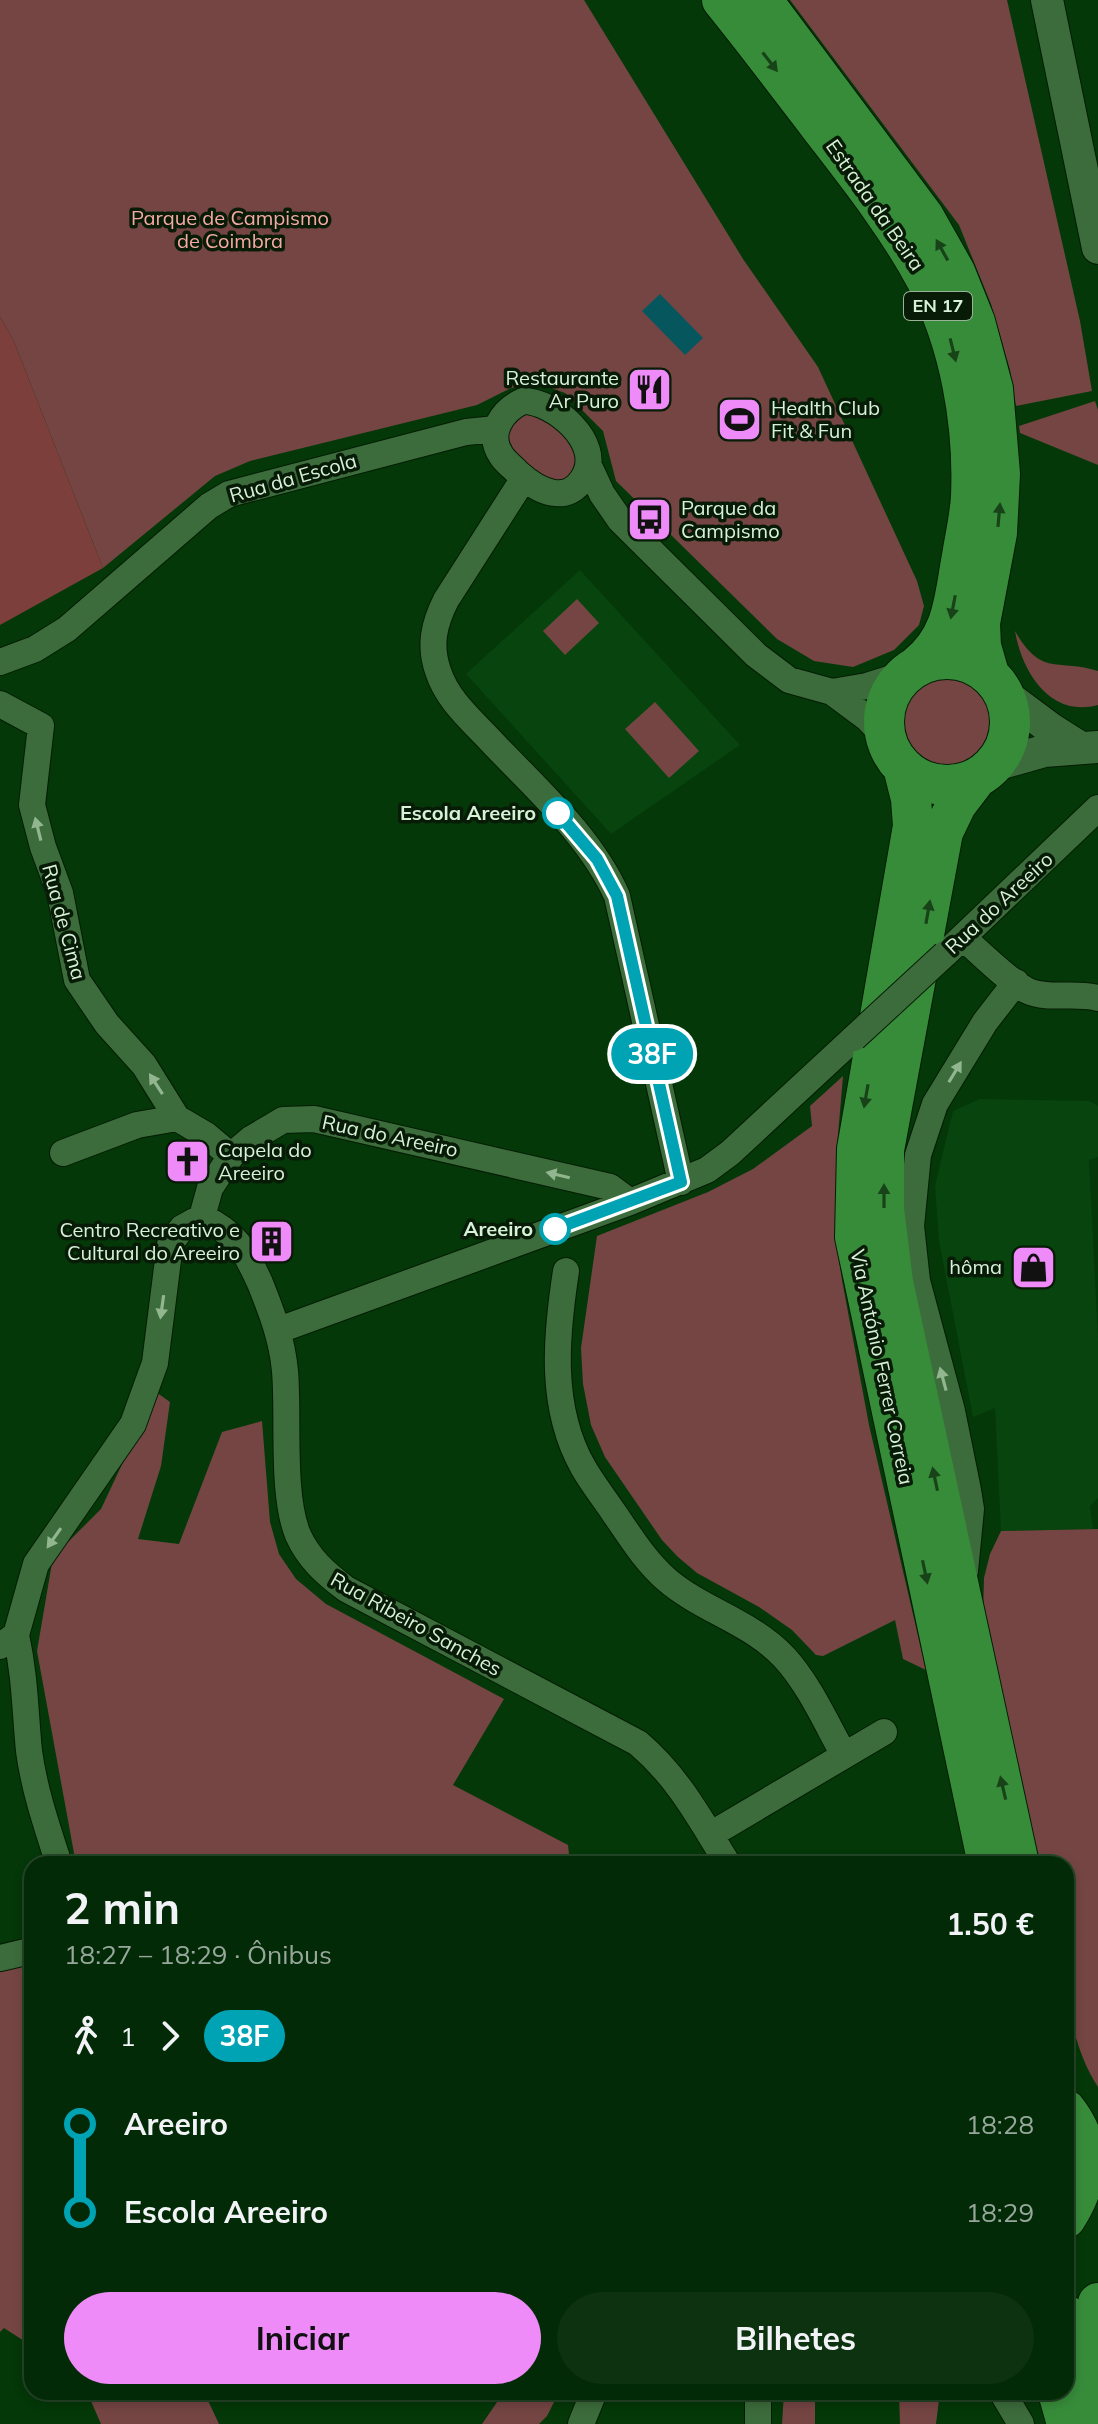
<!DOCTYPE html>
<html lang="pt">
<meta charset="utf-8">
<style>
:root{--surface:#032a06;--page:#0d3210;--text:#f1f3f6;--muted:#97a79b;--line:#244628;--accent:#ee8bf8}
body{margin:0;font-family:Mulish,sans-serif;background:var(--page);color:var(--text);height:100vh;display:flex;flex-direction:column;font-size:30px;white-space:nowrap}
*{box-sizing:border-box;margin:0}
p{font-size:26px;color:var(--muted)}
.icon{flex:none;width:44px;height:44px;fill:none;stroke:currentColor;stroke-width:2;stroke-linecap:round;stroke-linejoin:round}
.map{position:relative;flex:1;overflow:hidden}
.drawer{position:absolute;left:24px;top:1856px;width:1050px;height:544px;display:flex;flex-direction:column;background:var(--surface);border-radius:24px;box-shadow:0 4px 12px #0003,0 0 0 2px var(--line)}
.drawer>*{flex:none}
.badge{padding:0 16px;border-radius:26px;font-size:28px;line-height:52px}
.map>.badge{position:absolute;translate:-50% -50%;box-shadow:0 0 0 4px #fff}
.legs{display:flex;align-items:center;gap:12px;height:88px;padding:0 40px;font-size:26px}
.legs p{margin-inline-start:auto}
.overview{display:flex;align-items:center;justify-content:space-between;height:136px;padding:0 40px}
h1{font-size:44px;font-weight:700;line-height:60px}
.action{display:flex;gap:16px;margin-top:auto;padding:16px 40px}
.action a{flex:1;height:92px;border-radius:48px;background:var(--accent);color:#111;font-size:32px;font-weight:700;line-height:92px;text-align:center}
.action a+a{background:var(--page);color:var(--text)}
ul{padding:0 40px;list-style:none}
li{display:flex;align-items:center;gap:28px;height:88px;font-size:30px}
li i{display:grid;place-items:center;width:12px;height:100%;margin:0 10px;background:currentColor}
li i::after{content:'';width:20px;height:20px;margin:-10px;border:6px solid;border-radius:50%;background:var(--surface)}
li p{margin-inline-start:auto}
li:first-child i{background:linear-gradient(#0000 50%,currentColor 0)}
li:last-child i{background:linear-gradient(currentColor 50%,#0000 0)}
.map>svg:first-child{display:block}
.built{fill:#08440d}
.green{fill:#744543}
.forest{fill:#7c3f3c}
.water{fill:#06565d}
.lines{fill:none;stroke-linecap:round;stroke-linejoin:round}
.minor-casing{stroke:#041c04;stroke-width:28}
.tertiary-casing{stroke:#041c04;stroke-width:34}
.primary-casing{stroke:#041c04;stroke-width:42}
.minor{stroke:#3c6c3b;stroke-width:26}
.tertiary{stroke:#3c6c3b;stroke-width:32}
.primary{stroke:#378c3a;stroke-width:40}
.minor-bridge-casing{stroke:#041c04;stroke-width:28;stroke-linecap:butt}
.minor-bridge{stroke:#3c6c3b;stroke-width:26}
.oneway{fill:#184319}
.oneway2{fill:#91b690}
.line-1-casing{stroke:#fff;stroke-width:18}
.line-1{stroke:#00a3b4;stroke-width:12}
.stop-1-dot{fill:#fff;stroke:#00a3b4;stroke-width:4}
.labels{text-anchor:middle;stroke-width:7;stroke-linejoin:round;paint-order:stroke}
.shield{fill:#071b07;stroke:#99b298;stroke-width:2}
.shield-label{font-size:18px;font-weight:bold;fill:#d7f2d6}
.street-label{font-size:20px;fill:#d7f2d6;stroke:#071b07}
.park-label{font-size:20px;fill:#f7a9a3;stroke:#071b07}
.poi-label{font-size:20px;fill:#d7f2d6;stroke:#071b07;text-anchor:end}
.stop-label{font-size:20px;font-weight:bold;fill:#d7f2d6;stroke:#071b07;text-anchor:end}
</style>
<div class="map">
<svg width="1098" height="2424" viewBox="0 0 1098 2424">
<rect width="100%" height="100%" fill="#043808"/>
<!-- built -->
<path class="built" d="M580 570 740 745 611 834 466 674Z
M980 1099 1089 1101 1098 1106V1157L1089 1160 1098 1338V1498L1090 1506 1093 1529 1001 1531 995 1408 973 1417 939 1241 935 1186 953 1111Z"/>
<!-- green -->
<path class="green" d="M0 0H584L743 259 818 367 917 581 924 606 919 625 894 650 853 667 814 661 777 639 616 481 603 431 565 393 532 381 509 389 477 405 250 461 215 476 103 568 13 339 0 317Z
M790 0H1007L1080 321 1092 391 1016 406 1010 370 991 304 959 225Z
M1095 401 1098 410V465L1020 433 1019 426Z
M527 413 546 417 573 444 577 453 573 472 566 478 557 482H548L511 452 507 433 511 424Z
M577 599 599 623 565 655 543 631Z
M1015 631C1042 678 1058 658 1098 671V705C1050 718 1022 672 1015 631Z
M904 723a44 44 0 1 1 88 0a44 44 0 1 1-88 0Z
M655 702 699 751 669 778 625 729Z
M843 1076 836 1159V1240L842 1280 869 1425 926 1670 903 1659 895 1620 823 1656 816 1655 792 1630 759 1607 697 1573 678 1557 662 1540 605 1457 591 1425 583 1384 581 1348 597 1236 708 1192 753 1169 812 1126 810 1106Z
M156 1392 170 1402 161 1466 138 1539 179 1544 222 1432 262 1421 270 1522 279 1554 296 1579 326 1604 504 1699 453 1785 568 1845 570 1864H76L37 1651 53 1557 101 1509Z
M1098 1529V2087C1056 2022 1066 1938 1066 1864H1038L983 1614 984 1578 990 1554 1001 1531Z
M32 1959V2346L4 2328 0 2332V1969Z
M87 2392H204L219 2424H101Z
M504 2392H559L547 2416 539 2424H482Z
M784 2392H815V2424H782Z
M899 2392H940L936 2424H900Z"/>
<!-- forest -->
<path class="forest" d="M0 317 13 339 103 568 0 625Z"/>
<!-- water -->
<path class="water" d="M660 294 703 338 685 355 642 311Z"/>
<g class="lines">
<defs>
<path id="minor" d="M523 401C554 401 602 442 585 475 568 507 538 491 518 473 513 467 505 462 501 455 486 433 503 410 523 401Z
M589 466 602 494 620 520 756 655 789 680 832 692 867 718 886 738
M524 478 446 600C434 624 429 645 438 671 447 699 469 718 489 739 534 787 590 835 617 896L681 1182
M0 662 35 649 67 629 209 506 229 494 466 432 496 429
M832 692 867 686 905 674
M0 704 41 726 32 805 43 847 60 893 77 980 107 1024 144 1065 177 1118 206 1135 231 1156
M963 938C980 952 1009 982 1028 991 1048 1000 1076 992 1098 998
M945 954 1098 808
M63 1153 137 1125 177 1118
M202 1217C236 1233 245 1250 260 1283 272 1313 282 1339 285 1371 289 1417 281 1494 298 1535 309 1559 325 1573 346 1589L638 1743C679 1778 700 1819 728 1864
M566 1271C556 1336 549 1407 583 1467 592 1483 604 1498 614 1513 630 1536 645 1561 667 1580 702 1610 751 1622 784 1657 809 1684 826 1723 844 1755
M279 1330 630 1202 707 1170 730 1153 854 1038
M965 1571 971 1509 968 1490 952 1411 917 1281 911 1226 918 1155 935 1104 985 1022 1016 982
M16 1635C25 1676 25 1710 29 1751 34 1789 47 1827 59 1864
M0 1646 16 1635 36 1564 133 1424 155 1363 170 1244 182 1228 202 1217 210 1188 231 1156 251 1139 283 1120 314 1119 610 1187 630 1202
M710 1835 884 1732
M0 1958 30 1951 32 1947
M1002 2392 1021 2424
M581 2424 594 2392
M758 2424V2392"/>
<path id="tertiary" d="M1047 0 1098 248
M1004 694 1051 729 1081 748
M995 765 1044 751 1098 747"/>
<path id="primary" d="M722 0C756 42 789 86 822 129 859 177 897 225 926 279 960 343 974 424 971 496 970 516 965 537 962 556 954 598 954 636 918 665
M762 0 924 217 955 272 975 322 993 389 1000 474 997 533 980 623 981 646 989 674
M884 722a63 63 0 1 1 126 0a63 63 0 1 1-126 0Z
M904 771 911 799 913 826 857 1149 855 1237 988 1864
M975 780 956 805 943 832 884 1150V1209L893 1282 1019 1864
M1066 2110C1094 2146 1089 2182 1066 2218
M1066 2315 1089 2381 1097 2424
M1089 2369 1093 2326 1098 2303
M1058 2392 1067 2424"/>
</defs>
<!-- minor casing -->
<use href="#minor" class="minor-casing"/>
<!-- tertiary casing -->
<use href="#tertiary" class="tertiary-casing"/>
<!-- primary casing -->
<use href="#primary" class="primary-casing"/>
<!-- minor -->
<use href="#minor" class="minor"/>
<!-- tertiary -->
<use href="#tertiary" class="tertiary"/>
<!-- primary -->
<use href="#primary" class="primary"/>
<defs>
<path id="minor-bridge" d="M854 1038 945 954"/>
</defs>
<!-- minor-bridge casing -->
<use href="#minor-bridge" class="minor-bridge-casing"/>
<!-- minor-bridge -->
<use href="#minor-bridge" class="minor-bridge"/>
</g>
<!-- one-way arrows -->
<defs><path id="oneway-solid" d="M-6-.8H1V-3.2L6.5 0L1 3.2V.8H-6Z" transform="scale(2)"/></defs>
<g class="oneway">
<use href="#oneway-solid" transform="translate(770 62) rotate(52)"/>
<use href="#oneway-solid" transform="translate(942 250) rotate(-119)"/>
<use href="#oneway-solid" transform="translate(953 350) rotate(76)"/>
<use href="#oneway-solid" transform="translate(999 515) rotate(-85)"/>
<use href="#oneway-solid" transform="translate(953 607) rotate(101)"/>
<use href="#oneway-solid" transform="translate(928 912) rotate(-80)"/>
<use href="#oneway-solid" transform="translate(866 1096) rotate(100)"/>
<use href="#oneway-solid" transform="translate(884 1196) rotate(-90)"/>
<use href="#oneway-solid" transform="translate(935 1479) rotate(-102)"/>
<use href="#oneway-solid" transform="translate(925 1572) rotate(78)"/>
<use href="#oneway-solid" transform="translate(1003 1788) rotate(-103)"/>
</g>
<g class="oneway2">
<use href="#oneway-solid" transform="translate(38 829) rotate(-104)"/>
<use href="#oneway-solid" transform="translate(955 1072) rotate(-59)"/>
<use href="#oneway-solid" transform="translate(156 1084) rotate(-123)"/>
<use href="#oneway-solid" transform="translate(558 1175) rotate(-167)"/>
<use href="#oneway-solid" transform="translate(162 1307) rotate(98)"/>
<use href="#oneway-solid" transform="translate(943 1379) rotate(-105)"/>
<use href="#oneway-solid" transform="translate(54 1538) rotate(125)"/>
</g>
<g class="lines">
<defs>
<path id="line-1" d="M555 1229 681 1182 617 896 597 859 558 813"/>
</defs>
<!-- line-1 casing -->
<use href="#line-1" class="line-1-casing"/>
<!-- line-1 -->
<use href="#line-1" class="line-1"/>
</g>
<!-- icons -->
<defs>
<symbol id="restaurant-square" viewBox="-11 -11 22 22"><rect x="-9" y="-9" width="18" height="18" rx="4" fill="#ee8bf8" stroke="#071b07"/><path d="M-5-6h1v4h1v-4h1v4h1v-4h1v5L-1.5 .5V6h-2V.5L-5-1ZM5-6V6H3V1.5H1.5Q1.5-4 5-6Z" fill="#111"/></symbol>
<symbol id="stadium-square" viewBox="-11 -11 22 22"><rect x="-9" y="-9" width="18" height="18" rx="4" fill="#ee8bf8" stroke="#071b07"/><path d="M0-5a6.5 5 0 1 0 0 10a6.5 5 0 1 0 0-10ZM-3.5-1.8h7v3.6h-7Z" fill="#111"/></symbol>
<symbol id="bus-square" viewBox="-11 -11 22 22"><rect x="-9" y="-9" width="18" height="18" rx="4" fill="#ee8bf8" stroke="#071b07"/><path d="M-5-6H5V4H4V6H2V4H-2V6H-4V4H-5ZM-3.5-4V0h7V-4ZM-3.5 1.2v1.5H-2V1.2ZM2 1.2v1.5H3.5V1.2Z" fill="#111"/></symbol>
<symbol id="church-square" viewBox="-11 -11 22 22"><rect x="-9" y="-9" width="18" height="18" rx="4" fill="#ee8bf8" stroke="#071b07"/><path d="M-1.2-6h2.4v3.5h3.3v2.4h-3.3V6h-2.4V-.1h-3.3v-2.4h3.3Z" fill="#111"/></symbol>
<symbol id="building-square" viewBox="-11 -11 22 22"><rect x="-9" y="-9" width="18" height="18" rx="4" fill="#ee8bf8" stroke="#071b07"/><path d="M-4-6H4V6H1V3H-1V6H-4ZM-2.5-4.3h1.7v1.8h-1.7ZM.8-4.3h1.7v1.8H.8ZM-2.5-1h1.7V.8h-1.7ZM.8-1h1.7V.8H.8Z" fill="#111"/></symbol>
<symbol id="shop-square" viewBox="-11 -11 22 22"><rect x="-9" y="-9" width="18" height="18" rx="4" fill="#ee8bf8" stroke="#071b07"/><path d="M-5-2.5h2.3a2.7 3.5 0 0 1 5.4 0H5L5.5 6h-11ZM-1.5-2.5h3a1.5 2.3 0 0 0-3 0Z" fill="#111"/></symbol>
</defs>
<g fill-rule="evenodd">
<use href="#restaurant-square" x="624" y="364" width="51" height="51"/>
<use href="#stadium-square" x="714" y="394" width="51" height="51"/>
<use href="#bus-square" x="624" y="494" width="51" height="51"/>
<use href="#church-square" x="162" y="1136" width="51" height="51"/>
<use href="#building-square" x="246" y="1216" width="51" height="51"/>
<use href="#shop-square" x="1008" y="1242" width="51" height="51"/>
</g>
<!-- markers -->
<g class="stop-1-dot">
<circle cx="558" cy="813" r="14"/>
<circle cx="555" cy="1229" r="14"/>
</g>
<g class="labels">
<!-- shield labels -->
<rect class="shield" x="904" y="292" width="68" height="28" rx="6"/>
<g class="shield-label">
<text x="938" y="312">EN 17</text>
</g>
<!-- street labels -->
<g class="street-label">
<text transform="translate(875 205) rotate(55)" y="7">Estrada da Beira</text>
<text transform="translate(293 478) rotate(-16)" y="7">Rua da Escola</text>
<text transform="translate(999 903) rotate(-43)" y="7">Rua do Areeiro</text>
<text transform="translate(64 922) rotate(75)" y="7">Rua de Cima</text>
<text transform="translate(390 1136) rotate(12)" y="7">Rua do Areeiro</text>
<text transform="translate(882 1367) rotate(78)" y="7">Via António Ferrer Correia</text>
<text transform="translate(416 1624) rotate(29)" y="7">Rua Ribeiro Sanches</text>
</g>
<!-- park labels -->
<g class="park-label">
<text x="230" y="225">Parque de Campismo<tspan x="230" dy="23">de Coimbra</tspan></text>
</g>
<!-- poi labels -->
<g class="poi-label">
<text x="619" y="385">Restaurante<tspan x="619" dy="23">Ar Puro</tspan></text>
<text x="771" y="415" text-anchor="start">Health Club<tspan x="771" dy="23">Fit &amp; Fun</tspan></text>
<text x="681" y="515" text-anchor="start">Parque da<tspan x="681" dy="23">Campismo</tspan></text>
<text x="218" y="1157" text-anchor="start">Capela do<tspan x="218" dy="23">Areeiro</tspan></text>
<text x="240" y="1237">Centro Recreativo e<tspan x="240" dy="23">Cultural do Areeiro</tspan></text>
<text x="1002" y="1274">hôma</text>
</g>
<!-- stop labels -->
<g class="stop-label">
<text x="536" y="820">Escola Areeiro</text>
<text x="533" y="1236">Areeiro</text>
</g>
</g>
</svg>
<b class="badge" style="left:652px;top:1054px;background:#00a3b4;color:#fff">38F</b>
<section class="drawer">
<div class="overview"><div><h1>2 min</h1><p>18:27 – 18:29 · Ônibus</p></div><b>1.50 €</b></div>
<div class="legs"><svg class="icon" aria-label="walk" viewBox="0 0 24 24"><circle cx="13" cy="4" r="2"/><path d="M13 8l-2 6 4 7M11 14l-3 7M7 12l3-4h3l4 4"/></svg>1<svg class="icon" aria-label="forward" viewBox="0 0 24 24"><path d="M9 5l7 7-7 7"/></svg><b class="badge" style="background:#00a3b4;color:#fff">38F</b></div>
<ul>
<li><i style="color:#00a3b4"></i><b>Areeiro</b><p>18:28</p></li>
<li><i style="color:#00a3b4"></i><b>Escola Areeiro</b><p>18:29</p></li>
</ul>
<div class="action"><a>Iniciar</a><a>Bilhetes</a></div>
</section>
</div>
